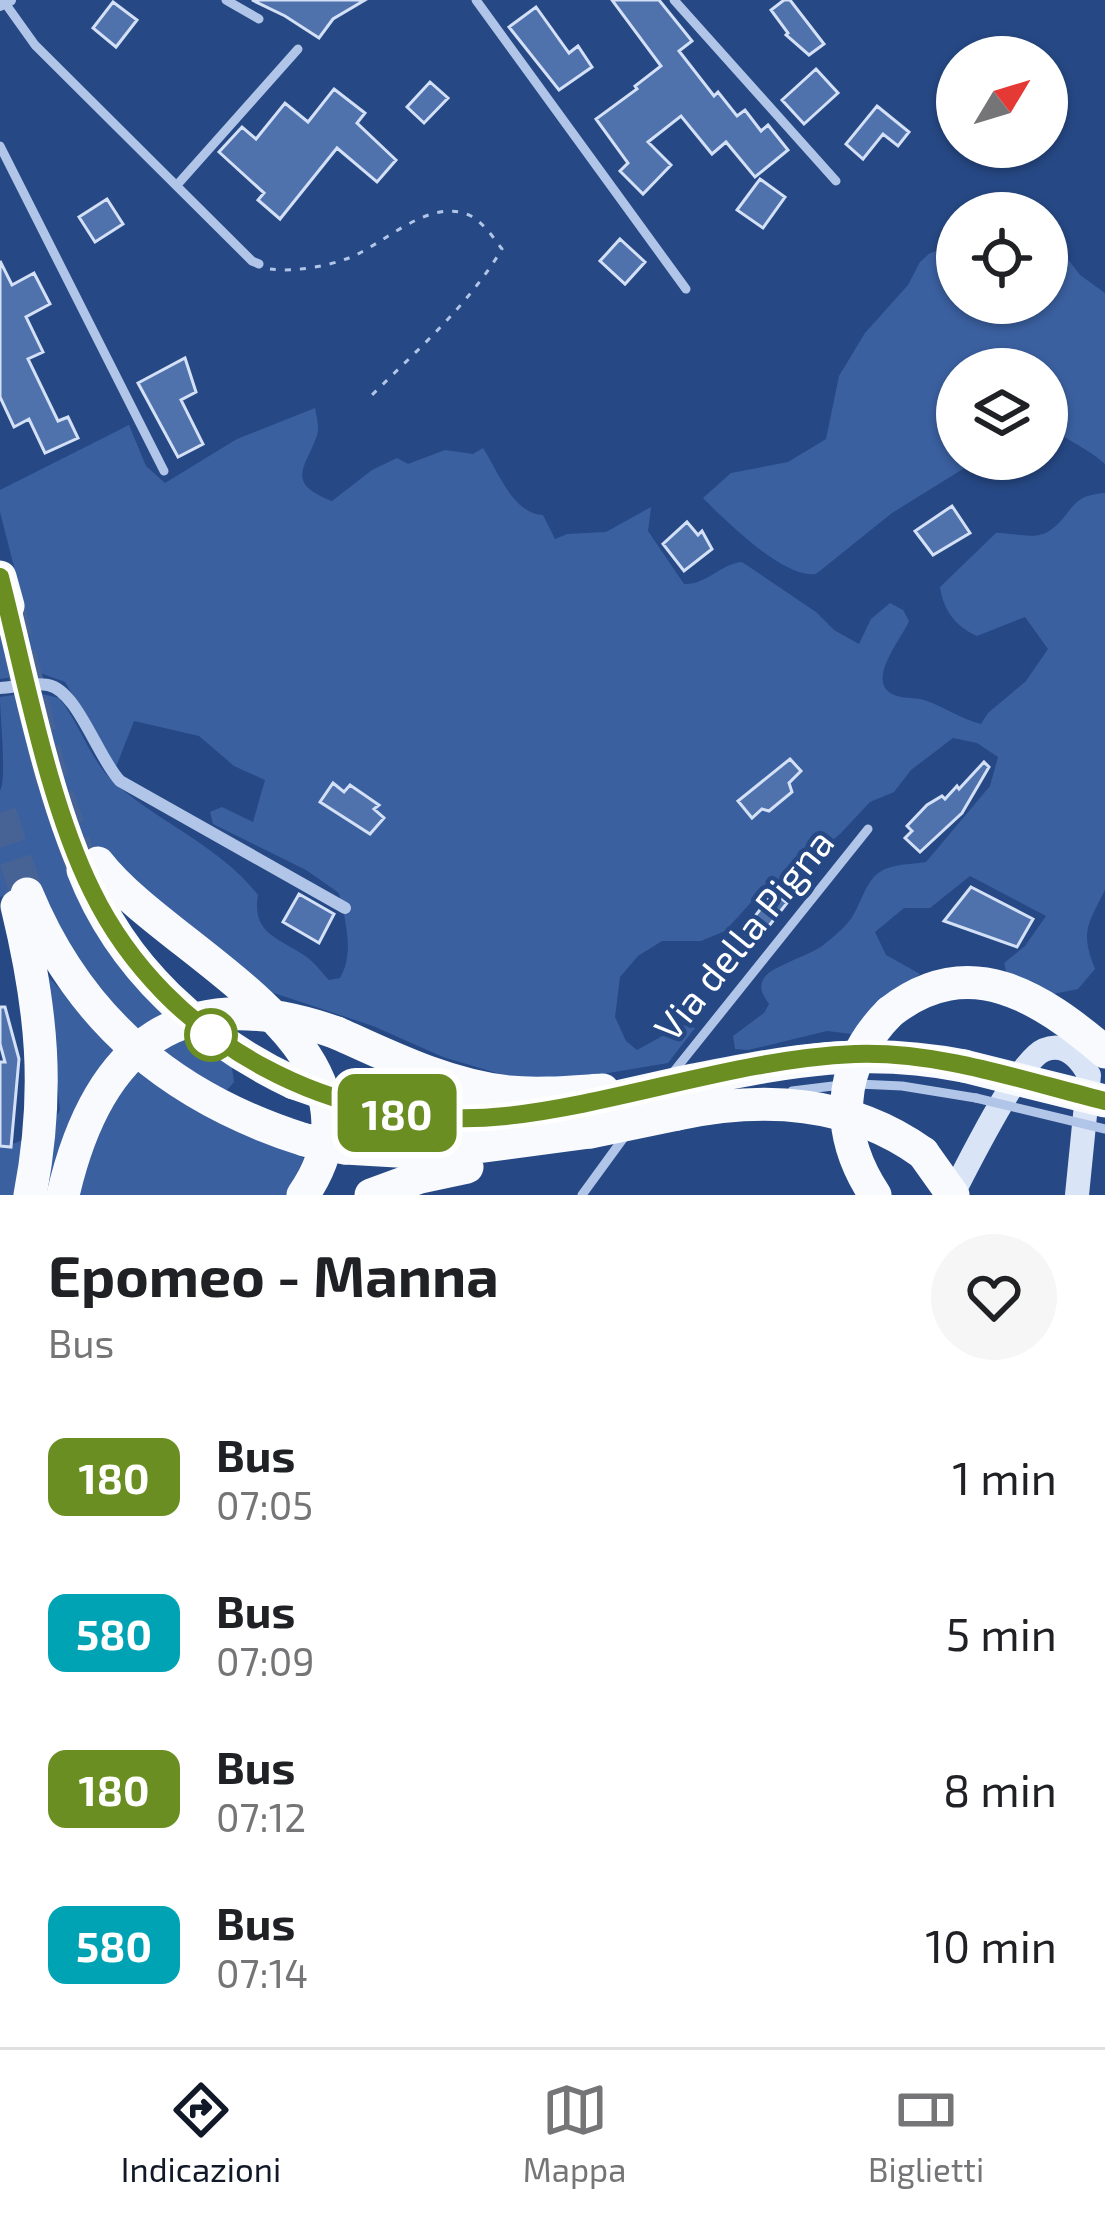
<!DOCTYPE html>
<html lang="it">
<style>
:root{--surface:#fff;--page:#f6f6f6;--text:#202124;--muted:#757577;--line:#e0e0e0;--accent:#111827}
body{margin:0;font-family:"Exo 2",sans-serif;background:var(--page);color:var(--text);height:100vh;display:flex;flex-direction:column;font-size:45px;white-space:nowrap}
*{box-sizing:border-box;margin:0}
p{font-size:39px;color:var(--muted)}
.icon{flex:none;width:66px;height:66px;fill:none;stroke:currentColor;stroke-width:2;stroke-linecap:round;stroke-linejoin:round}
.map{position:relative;height:1195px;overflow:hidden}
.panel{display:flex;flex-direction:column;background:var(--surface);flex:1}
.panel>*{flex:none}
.badge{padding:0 24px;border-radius:18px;font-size:42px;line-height:78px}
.needle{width:78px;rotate:52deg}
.buttons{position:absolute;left:936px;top:36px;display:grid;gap:24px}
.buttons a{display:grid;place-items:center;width:132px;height:132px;border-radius:50%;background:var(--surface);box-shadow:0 3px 9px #0004;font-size:60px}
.map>.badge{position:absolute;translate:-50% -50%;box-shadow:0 0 0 6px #fff}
.round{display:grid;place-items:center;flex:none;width:126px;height:126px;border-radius:63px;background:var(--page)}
.summary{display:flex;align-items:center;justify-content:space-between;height:204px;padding:0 48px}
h1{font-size:57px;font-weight:700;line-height:90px}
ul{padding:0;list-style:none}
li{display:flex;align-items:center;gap:36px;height:156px;padding:0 48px}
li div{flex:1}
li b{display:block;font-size:45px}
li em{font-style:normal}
li .badge{min-width:132px;font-weight:700;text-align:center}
.tabs{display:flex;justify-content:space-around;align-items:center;height:168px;border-top:3px solid var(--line);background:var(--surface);font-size:33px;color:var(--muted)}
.tabs a{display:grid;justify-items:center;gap:6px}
.tabs .selected{color:var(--accent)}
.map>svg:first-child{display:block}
.green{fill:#3b60a0}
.building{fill:#4f71ac;stroke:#d3e0f6;stroke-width:3}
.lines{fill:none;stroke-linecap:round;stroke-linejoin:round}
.trunk-tunnel{stroke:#476396;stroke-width:33;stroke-dasharray:33 16;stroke-linecap:butt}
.path{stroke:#b0c5e7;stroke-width:3;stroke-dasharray:6 9;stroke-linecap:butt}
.service{stroke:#b0c5e7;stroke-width:9}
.minor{stroke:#b0c5e7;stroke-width:12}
.secondary{stroke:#dae4f7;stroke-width:24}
.trunk{stroke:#f8fafe;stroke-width:33}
.service-bridge{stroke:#b0c5e7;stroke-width:9}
.trunk-bridge{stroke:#f8fafe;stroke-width:33}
.line-casing{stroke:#fff;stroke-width:27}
.line{stroke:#6b8e23;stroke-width:18}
.stop-dot{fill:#fff;stroke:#6b8e23;stroke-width:6}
.labels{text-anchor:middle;stroke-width:9;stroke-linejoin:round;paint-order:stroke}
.street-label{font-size:39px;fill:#fff;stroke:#264884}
</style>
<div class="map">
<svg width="1105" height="1195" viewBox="0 0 1105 1195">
<rect width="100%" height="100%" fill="#264884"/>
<!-- green -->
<path class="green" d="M1047 231 1080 275 1105 293V464C1087 448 1067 440 1047 426V369H957V459H979L892 513 816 574C784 579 726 521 703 498L731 473 788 462 826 439 839 376 865 333 908 285 920 262 930 253 957 245V303H1047Z
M315 408C317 419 320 429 316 438 305 468 285 483 332 501L372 470 397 458 408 464 445 450 473 454 483 448C498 471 513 514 543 515L555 539 567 534 606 532 651 507 648 531 684 584C707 585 720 564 742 562L816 612 834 630 859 644 871 619 890 603 903 610 909 621C901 640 862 685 897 696 907 699 917 697 927 701 946 708 961 719 981 724L988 713 1026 681 1048 649 1025 617 977 636C956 627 943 610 940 587L996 533C1013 532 1037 542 1052 529 1074 512 1070 495 1105 493V890C1088 924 1080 932 1095 969L1078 989 1053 994 1032 981 1007 975 1004 963 1025 946 1046 916 970 876 930 908H904L875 932 886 955 920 974 852 1034 827 1031 748 1050 735 1049 733 1036 764 1013 769 1004C763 995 758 988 764 978 770 967 808 956 822 946 831 939 843 929 850 920 862 905 865 875 888 868 899 864 914 864 926 862L990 786 998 757 977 743 953 738 911 770 894 792 870 802 841 833 801 868 767 885 725 931 701 941H662L638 956 620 977 615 1017 626 1041 637 1050 682 1025 695 1028 668 1063 578 1078 510 1077 443 1057 373 1026 262 989 101 860 105 941 142 993 232 1068 234 1082 226 1091C168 1074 88 983 57 932 49 920 44 903 38 889L0 897V791C7 778 0 718 0 697L34 692 59 698C84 729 90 765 123 790 167 826 222 849 258 895 251 936 282 938 308 958 316 964 322 973 329 980L340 978C355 954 345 918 339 893L306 870 213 824 210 812 222 807 253 822 265 780 234 766 199 736 134 721 116 767 65 682 40 673 0 679V618L21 594 0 512V490L129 425 146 466 165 483 237 439Z
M45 973 103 1036 184 1104 304 1158 287 1195H0V1145C19 1147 52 1126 60 1110Z"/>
<!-- building -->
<path class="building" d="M252 0H365L333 19 319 38 285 16Z
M612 0H659L692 41 679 51 714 96 718 92 737 116 745 110 761 131 768 125 788 150 755 177 726 142 712 154 681 116 648 142 671 165 643 194 620 171 628 163 596 119 637 89 635 86 661 66Z
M784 0H790L824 44 809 55 786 35 788 33 771 10Z
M113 2 137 20 116 47 93 28Z
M536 7 569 53 578 46 592 67 559 90 509 27Z
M816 69 838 93 804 124 782 100Z
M430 82 448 98 424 123 407 107Z
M334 89 365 113 357 123 396 160 377 182 337 148 280 219 258 200 264 193 219 152 242 127 256 139 285 103 308 122Z
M877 106 909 132 898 146 883 134 863 159 846 144Z
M760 179 785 197 763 228 737 210Z
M107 199 123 224 95 242 79 217Z
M620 239 645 262 625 284 600 261Z
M0 261 12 285 34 273 50 304 26 317 43 352 28 359 58 421 68 417 78 438 45 453 29 419 14 427 0 397Z
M185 358 196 392 181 400 203 444 178 457 138 383Z
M952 506 970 533 933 555 915 531Z
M687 522 698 535 702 531 712 549 684 571 663 544Z
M790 759 801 771 789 783 792 792 769 811 762 809 752 818 738 801Z
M984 762 989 767 962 813 920 852 905 838 912 831 907 826 927 805 942 796 945 799 957 786 959 789Z
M333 783 344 792 350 785 379 805 374 809 384 818 370 834 320 802Z
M971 887 1033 919 1017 947 944 921Z
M774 892 787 903 735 969 722 958Z
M299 894 334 914 319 943 283 922Z
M0 1007H5L19 1059 11 1147 0 1146V1062H5L0 1044Z"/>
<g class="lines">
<!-- trunk-tunnel -->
<path class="trunk-tunnel" d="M8 606 51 777 83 870
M0 813 27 894"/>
<!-- path -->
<path class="path" d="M270 269C293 272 324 267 346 259 382 247 427 197 469 215 483 222 493 237 502 249 467 307 416 351 369 398"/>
<!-- service -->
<path class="service" d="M226 0 259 19
M476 0 686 289
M674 0 836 181
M5 3 35 45 252 261 259 264
M0 146 164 471
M177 185 298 49
M671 1075 868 829
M858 1084 902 1086 976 1098
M792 1091 841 1085
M582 1195 625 1136"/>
<!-- minor -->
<path class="minor" d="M0 5 10 0
M0 688C15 687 33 682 48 685 77 690 98 758 120 781L345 908"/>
<!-- secondary -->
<path class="secondary" d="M952 1195C967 1167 1018 1061 1044 1050 1065 1041 1080 1058 1089 1075L1077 1195"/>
<!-- trunk -->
<path class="trunk" d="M0 577 8 606
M98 863C169 955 404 1048 303 1195
M83 870C121 968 201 1039 294 1083
M27 894C80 1022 175 1099 305 1140
M17 906C42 1009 50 1091 30 1195
M890 1012C970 950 1040 997 1105 1052
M337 1033C392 1058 447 1085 508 1092 539 1095 571 1092 603 1090
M679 1083C781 1063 859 1045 964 1066
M343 1100C414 1120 484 1121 557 1108
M677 1114C764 1096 849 1100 923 1153
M345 1148 431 1153 590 1132
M371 1195 420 1177 467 1167"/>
<!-- service-bridge -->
<path class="service-bridge" d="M976 1098 1105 1129"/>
<!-- trunk-bridge -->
<path class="trunk-bridge" d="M964 1066 1105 1101
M294 1083 343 1100
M594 1102 679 1083
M590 1132 677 1114
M305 1140 345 1148
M923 1153 953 1195
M63 1195C98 1043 183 978 337 1033
M875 1195C834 1133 836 1066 890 1012"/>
</g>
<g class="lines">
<defs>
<path id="line" d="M0 577C25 675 48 802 92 891 166 1043 338 1134 506 1116 623 1103 737 1059 855 1054 940 1051 1024 1081 1105 1101"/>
</defs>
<!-- line casing -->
<use href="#line" class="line-casing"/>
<!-- line -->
<use href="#line" class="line"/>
</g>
<!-- markers -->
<circle class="stop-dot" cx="211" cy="1035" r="24"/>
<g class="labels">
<!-- street labels -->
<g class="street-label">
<text transform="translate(744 935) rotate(-51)" y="14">Via della Pigna</text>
</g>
</g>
</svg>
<div class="buttons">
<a><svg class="needle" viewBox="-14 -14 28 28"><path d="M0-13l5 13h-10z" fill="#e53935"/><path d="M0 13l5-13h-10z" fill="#757577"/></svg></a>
<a><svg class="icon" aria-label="locate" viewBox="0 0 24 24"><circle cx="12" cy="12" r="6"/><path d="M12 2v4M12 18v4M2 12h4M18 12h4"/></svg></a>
<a><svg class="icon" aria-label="layers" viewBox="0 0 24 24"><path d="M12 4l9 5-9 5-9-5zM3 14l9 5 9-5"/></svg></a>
</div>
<b class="badge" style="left:397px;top:1113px;background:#6b8e23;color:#fff">180</b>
</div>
<section class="panel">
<div class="summary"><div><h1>Epomeo - Manna</h1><p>Bus</p></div><a class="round"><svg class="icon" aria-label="heart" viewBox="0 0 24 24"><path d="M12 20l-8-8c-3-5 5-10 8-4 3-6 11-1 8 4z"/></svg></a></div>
<ul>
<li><span class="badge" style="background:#6b8e23;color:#fff">180</span><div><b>Bus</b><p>07:05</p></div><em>1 min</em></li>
<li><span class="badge" style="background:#00a3b4;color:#fff">580</span><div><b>Bus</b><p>07:09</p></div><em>5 min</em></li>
<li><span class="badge" style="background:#6b8e23;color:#fff">180</span><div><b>Bus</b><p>07:12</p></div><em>8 min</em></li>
<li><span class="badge" style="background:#00a3b4;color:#fff">580</span><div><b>Bus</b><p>07:14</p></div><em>10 min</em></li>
</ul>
</section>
<nav class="tabs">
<a class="selected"><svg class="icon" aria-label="directions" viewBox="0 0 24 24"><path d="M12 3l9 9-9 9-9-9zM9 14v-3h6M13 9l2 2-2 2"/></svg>Indicazioni</a>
<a><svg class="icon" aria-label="map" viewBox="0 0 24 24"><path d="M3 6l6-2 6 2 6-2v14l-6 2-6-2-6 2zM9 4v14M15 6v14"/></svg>Mappa</a>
<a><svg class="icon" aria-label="tickets" viewBox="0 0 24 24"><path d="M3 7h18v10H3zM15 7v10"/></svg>Biglietti</a>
</nav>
